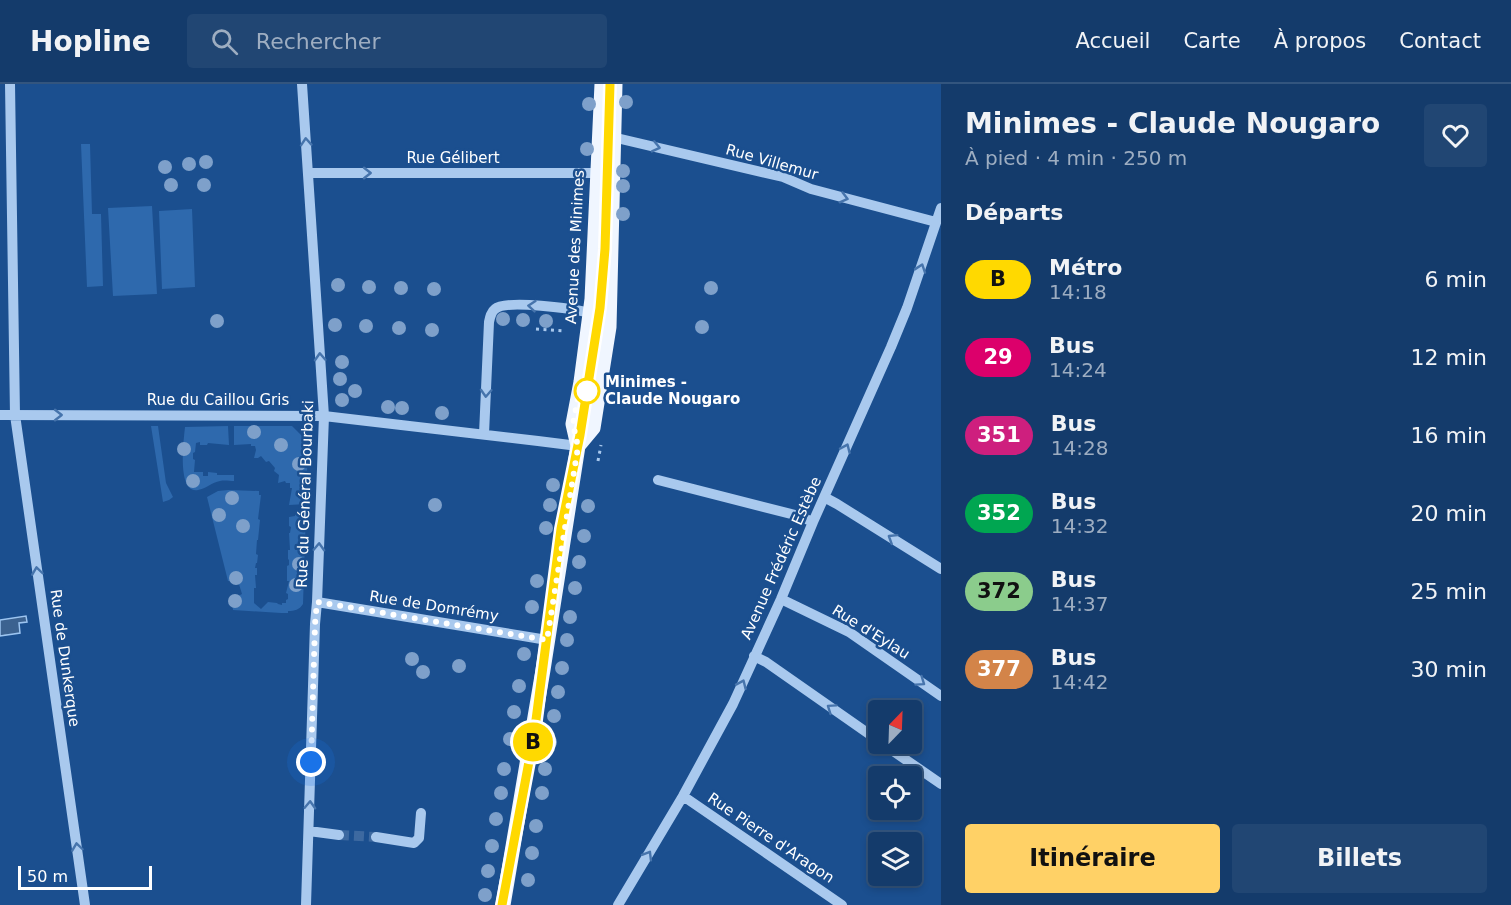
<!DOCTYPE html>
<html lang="fr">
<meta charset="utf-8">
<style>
:root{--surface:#143b6b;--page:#214673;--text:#f1f3f6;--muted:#9dadc1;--line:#33557e;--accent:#ffd166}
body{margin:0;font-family:"DejaVu Sans",sans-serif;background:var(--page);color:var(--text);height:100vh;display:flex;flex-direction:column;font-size:22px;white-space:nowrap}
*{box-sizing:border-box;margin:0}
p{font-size:20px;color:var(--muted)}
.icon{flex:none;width:33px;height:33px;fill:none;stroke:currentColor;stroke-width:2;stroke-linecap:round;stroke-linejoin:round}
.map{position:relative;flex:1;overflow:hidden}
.drawer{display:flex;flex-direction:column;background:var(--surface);width:570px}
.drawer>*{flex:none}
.badge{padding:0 12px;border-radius:20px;font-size:21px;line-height:39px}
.needle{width:39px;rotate:23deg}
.buttons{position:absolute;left:868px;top:616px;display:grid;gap:12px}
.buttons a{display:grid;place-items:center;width:54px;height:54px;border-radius:6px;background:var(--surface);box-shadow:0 3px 9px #0003,0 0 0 2px var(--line);font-size:30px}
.scale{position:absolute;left:18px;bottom:15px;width:134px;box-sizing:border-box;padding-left:6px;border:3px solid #fff;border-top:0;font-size:16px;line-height:21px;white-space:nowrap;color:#fff;-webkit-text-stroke:4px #1b4f8f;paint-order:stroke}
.you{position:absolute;width:30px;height:30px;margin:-15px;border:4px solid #fff;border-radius:50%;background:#1a73e8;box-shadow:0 0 0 9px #1a73e833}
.map>.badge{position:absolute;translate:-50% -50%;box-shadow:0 0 0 3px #fff}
h2{padding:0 24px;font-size:22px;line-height:54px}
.round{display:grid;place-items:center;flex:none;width:63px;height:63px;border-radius:6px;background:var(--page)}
.headline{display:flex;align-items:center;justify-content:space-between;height:102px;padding:0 24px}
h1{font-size:28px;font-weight:600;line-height:45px}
.primary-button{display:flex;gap:12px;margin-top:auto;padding:12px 24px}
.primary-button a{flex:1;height:69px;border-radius:6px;background:var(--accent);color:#111;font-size:24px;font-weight:600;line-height:69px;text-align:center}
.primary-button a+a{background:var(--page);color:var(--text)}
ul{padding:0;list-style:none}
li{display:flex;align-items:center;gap:18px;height:78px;padding:0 24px}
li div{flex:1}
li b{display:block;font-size:22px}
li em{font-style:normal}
li .badge{min-width:66px;font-weight:700;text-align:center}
header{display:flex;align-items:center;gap:36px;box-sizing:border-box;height:84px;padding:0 30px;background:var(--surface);border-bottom:2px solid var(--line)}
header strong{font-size:28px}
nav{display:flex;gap:33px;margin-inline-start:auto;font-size:21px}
.search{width:420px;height:54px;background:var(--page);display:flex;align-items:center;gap:15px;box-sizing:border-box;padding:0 21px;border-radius:6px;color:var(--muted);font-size:22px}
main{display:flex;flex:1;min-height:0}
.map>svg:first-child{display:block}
.green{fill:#2e69ad}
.water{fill:url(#water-ripples);stroke:#9cc4f0;stroke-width:1.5}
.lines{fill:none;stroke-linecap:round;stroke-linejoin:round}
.minor-tunnel{stroke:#3d69a0;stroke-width:10;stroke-dasharray:10 5;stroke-linecap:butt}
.path{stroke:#a9c9ee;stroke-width:3;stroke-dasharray:3 4.5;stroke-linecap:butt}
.minor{stroke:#a9c9ee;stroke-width:10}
.major{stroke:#f0f6ff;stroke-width:15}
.tree{fill:#7ea0ca}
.oneway{stroke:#4674ac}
.line-casing{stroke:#fff;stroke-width:14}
.line{stroke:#ffd900;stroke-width:9}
.walk{stroke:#fff;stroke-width:6;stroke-dasharray:0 10.8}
.stop-dot{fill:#fff;stroke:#ffd900;stroke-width:3}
.labels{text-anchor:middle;stroke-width:5;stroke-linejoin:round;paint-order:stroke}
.street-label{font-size:15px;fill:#fff;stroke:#1b4f8f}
.stop-label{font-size:15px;font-weight:bold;fill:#fff;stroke:#1b4f8f;text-anchor:start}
</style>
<header>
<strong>Hopline</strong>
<div class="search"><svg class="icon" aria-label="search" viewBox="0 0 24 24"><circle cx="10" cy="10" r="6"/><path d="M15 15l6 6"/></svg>Rechercher</div>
<nav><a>Accueil</a><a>Carte</a><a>À propos</a><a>Contact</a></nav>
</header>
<main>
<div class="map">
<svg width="941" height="821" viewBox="0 0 941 821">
<defs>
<pattern id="water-ripples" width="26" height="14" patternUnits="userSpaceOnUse" patternTransform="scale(1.5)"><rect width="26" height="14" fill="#3c6290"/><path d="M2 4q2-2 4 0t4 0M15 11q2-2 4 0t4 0" fill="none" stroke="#597aa1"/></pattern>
</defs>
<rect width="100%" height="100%" fill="#1b4f8f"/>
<!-- green -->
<path class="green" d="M81 60H90L92 130H101L103 202 87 203Z
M152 122 157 210 113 212 108 124Z
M192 125 195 203 162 205 159 127Z
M151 342H158L166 399 173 413 169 416 163 418Z
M228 342 229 361 208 359 207 361H200V358L196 359 195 368 193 369V375L195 376 194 388H203V392H208V388L217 389V391H234V397C230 397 224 396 220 397 212 398 206 405 198 406 176 410 184 354 185 343Z
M234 342H292L308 358 306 420 289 421 292 404H290V399H286L285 397 278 399 279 391 274 387 275 384 269 377 266 378 261 372 258 374H254L256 366 255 362H251V360L234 361Z
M228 406 259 407V411H261L258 435 260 436 258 456H257L256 470 258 471 257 479H256L255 484H257V491H255L256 504H254V519L261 525 268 518 277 519 278 520 282 521V519H286V516L288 515V510L286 509 289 497H287V482L289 481V476L288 475V466H290L289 449H290L291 443 289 442V433L295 432 296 426H306L303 520C299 526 295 527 288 527V529H281L233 526 232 515 242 510 238 497H228L207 413 218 407Z"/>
<!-- water -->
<path class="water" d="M26 532 27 538 19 539 20 549 0 552V536Z"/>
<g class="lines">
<!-- minor-tunnel -->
<path class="minor-tunnel" d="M339 751 376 753"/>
<!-- path -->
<path class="path" d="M536 245 565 247
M598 377 601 361"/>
<!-- minor -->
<path class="minor" d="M10 0 15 331 85 821
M302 0 324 332 317 518 315 540 306 821
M608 52 783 93 811 105 936 138
M308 89H597
M0 331 324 332 538 357 578 362
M484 350 489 238C490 233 491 228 495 225 506 215 575 225 590 229
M658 396 799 432 813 438
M824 413 837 420 941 485
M781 515 849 548 941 612
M317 518 547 556
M754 572 766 578 879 657
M883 660 941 700
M683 712 842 821
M309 747 339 751
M376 753 414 759 419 754 421 729
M618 821 683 712 733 620 781 515 813 438 891 263 907 224 941 124"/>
<!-- major -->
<path class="major" d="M578 362 593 344 609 243 615 0
M503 821 543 586 578 362 573 340 581 298 592 215 602 0"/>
</g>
<!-- trees -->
<g class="tree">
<circle cx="626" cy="18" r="7"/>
<circle cx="589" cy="20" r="7"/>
<circle cx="587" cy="65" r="7"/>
<circle cx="206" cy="78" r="7"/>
<circle cx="189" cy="80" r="7"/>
<circle cx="165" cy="83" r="7"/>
<circle cx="623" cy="87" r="7"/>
<circle cx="171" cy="101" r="7"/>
<circle cx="204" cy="101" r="7"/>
<circle cx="623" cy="102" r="7"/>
<circle cx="623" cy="130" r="7"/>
<circle cx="338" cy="201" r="7"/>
<circle cx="369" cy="203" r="7"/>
<circle cx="401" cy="204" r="7"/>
<circle cx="711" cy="204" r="7"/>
<circle cx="434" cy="205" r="7"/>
<circle cx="503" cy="235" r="7"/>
<circle cx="523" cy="236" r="7"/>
<circle cx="217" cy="237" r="7"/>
<circle cx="546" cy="237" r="7"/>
<circle cx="335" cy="241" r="7"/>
<circle cx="366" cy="242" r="7"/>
<circle cx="702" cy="243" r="7"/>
<circle cx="399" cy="244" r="7"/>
<circle cx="432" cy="246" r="7"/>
<circle cx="342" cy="278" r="7"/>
<circle cx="340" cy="295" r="7"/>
<circle cx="355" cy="307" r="7"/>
<circle cx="342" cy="316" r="7"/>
<circle cx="388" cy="323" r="7"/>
<circle cx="402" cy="324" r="7"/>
<circle cx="442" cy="329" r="7"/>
<circle cx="254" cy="348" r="7"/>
<circle cx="281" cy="361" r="7"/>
<circle cx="184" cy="365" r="7"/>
<circle cx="299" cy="380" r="7"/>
<circle cx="193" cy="397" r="7"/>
<circle cx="553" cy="401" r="7"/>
<circle cx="232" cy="414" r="7"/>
<circle cx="435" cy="421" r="7"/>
<circle cx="550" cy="421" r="7"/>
<circle cx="588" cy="422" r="7"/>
<circle cx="219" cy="431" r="7"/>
<circle cx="243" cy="442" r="7"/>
<circle cx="546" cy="444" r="7"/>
<circle cx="584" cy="452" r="7"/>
<circle cx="579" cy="478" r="7"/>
<circle cx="299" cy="480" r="7"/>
<circle cx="236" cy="494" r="7"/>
<circle cx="537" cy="497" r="7"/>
<circle cx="296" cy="501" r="7"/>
<circle cx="575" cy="504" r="7"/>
<circle cx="235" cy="517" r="7"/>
<circle cx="532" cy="523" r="7"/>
<circle cx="570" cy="533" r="7"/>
<circle cx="567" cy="556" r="7"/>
<circle cx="524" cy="570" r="7"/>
<circle cx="412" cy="575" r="7"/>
<circle cx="459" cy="582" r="7"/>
<circle cx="562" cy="584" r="7"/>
<circle cx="423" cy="588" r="7"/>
<circle cx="519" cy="602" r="7"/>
<circle cx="558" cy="608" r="7"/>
<circle cx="514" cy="628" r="7"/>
<circle cx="554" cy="632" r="7"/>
<circle cx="510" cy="655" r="7"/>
<circle cx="550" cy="658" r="7"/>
<circle cx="504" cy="685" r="7"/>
<circle cx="545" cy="685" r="7"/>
<circle cx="501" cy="709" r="7"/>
<circle cx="542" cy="709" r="7"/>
<circle cx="496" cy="735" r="7"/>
<circle cx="536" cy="742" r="7"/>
<circle cx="492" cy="762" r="7"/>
<circle cx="532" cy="769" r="7"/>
<circle cx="488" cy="787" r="7"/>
<circle cx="528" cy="796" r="7"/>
<circle cx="485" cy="811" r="7"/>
</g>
<!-- one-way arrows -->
<defs><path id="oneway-chevron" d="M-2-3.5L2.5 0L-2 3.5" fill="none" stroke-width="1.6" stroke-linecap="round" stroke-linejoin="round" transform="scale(1.5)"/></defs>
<g class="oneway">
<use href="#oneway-chevron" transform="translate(306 58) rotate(-94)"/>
<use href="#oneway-chevron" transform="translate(656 63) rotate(13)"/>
<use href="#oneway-chevron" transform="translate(367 89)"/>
<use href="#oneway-chevron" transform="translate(844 114) rotate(15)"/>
<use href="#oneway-chevron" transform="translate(921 184) rotate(-71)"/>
<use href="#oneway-chevron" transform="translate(532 222) rotate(-175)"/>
<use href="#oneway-chevron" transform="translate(320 273) rotate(-93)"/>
<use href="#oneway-chevron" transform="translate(486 309) rotate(93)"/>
<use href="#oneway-chevron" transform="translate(58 331)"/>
<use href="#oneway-chevron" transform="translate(846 364) rotate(-66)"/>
<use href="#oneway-chevron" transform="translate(892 454) rotate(-148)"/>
<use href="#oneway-chevron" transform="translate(319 463) rotate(-88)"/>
<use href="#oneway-chevron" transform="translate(37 487) rotate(-98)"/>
<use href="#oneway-chevron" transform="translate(921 598) rotate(35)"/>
<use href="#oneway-chevron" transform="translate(742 600) rotate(-66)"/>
<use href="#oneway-chevron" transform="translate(831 624) rotate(-145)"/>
<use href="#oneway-chevron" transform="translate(310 721) rotate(-88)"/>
<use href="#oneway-chevron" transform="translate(77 763) rotate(-98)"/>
<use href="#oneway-chevron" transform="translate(648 771) rotate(-59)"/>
</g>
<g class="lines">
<defs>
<path id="line" d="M502 821 534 651 561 445 580 351 600 224 605 165 610 0"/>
</defs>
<!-- line casing -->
<use href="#line" class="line-casing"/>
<!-- line -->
<use href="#line" class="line"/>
<!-- walk -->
<path class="walk" d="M311 678 315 540 317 518 547 556 578 363 573 340 581 298 587 307"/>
</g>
<!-- markers -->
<circle class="stop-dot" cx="587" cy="307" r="12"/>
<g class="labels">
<!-- street labels -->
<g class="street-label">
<text x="453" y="79">Rue Gélibert</text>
<text transform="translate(772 78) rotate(16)" y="5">Rue Villemur</text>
<text transform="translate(575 163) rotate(-87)" y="5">Avenue des Minimes</text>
<text x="218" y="321">Rue du Caillou Gris</text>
<text transform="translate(305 410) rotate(-88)" y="5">Rue du Général Bourbaki</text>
<text transform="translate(781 474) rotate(-66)" y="5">Avenue Frédéric Estèbe</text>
<text transform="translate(434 522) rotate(9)" y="5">Rue de Domrémy</text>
<text transform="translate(871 548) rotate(32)" y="5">Rue d'Eylau</text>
<text transform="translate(65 574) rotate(82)" y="5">Rue de Dunkerque</text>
<text transform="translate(771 754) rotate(34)" y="5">Rue Pierre d'Aragon</text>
</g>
<!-- stop labels -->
<g class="stop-label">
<text x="605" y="303">Minimes -<tspan x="605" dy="17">Claude Nougaro</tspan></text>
</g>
</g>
</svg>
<div class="buttons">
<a><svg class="needle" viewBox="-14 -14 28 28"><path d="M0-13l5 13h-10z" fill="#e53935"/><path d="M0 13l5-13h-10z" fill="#9dadc1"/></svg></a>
<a><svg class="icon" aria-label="locate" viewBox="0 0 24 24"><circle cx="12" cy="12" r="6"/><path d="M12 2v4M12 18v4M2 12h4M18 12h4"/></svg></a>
<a><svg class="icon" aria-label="layers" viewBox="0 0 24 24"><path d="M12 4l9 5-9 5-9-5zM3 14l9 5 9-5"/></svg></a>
</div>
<div class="scale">50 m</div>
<div class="you" style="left:311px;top:678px"></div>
<b class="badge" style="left:533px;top:658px;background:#ffd900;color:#111">B</b>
</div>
<section class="drawer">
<div class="headline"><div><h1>Minimes - Claude Nougaro</h1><p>À pied · 4 min · 250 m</p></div><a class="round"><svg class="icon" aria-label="heart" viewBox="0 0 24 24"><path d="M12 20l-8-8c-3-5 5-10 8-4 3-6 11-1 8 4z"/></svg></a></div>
<h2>Départs</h2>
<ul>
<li><span class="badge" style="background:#ffd900;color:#111">B</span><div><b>Métro</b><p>14:18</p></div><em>6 min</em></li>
<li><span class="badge" style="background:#dc006b;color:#fff">29</span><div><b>Bus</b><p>14:24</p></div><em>12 min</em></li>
<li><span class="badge" style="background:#ce1f7e;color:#fff">351</span><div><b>Bus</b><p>14:28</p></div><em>16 min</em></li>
<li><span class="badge" style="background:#00a651;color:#fff">352</span><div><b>Bus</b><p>14:32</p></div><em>20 min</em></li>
<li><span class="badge" style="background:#8bcc8c;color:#111">372</span><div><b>Bus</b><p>14:37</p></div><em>25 min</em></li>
<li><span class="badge" style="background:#d38449;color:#fff">377</span><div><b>Bus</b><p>14:42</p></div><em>30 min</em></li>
</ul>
<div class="primary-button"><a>Itinéraire</a><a>Billets</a></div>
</section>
</main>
